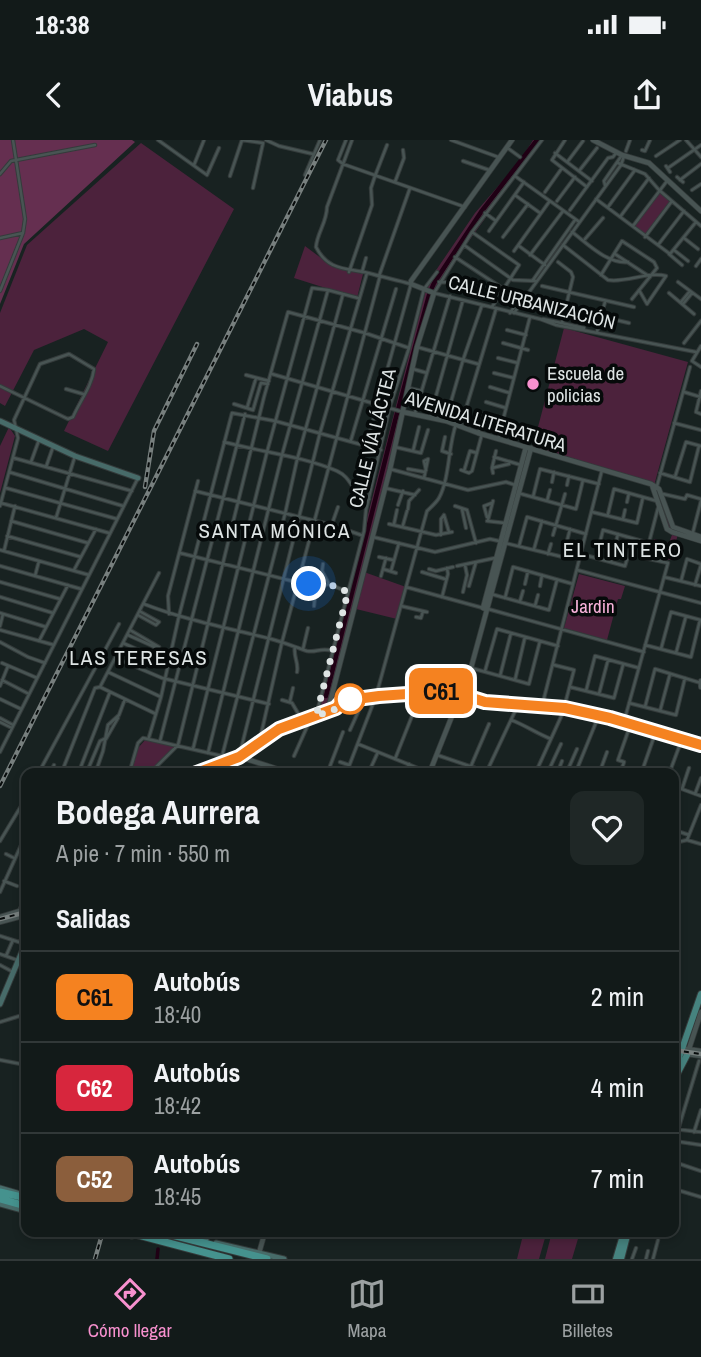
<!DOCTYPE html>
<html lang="es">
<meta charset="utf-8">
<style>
:root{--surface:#121a19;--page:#1f2726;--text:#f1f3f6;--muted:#9ca1a2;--line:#313838;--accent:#f790ce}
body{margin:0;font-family:"Archivo Narrow",sans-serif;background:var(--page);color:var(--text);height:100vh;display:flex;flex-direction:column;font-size:26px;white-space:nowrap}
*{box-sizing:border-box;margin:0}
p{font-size:23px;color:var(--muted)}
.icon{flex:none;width:38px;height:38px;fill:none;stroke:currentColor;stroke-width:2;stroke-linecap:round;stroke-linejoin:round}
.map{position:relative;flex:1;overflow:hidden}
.side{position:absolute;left:21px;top:628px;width:658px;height:469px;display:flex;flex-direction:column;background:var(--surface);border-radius:14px;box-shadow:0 4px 10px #0003,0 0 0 2px var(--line)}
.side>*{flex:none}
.badge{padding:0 14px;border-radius:10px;font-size:24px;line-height:46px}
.you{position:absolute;width:35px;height:35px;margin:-18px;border:5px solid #fff;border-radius:50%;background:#1a73e8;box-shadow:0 0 0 10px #1a73e833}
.map>.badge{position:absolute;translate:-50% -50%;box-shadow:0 0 0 4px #fff}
h2{padding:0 35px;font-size:26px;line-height:63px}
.round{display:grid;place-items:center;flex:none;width:74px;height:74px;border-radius:14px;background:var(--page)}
.head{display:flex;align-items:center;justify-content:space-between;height:119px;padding:0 35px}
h1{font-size:33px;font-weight:800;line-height:52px}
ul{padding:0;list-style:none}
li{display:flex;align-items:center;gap:21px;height:91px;padding:0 35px;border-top:2px solid var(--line)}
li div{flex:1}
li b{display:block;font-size:26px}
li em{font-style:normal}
li .badge{min-width:77px;font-weight:700;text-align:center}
.status{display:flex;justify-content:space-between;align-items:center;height:49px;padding:0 35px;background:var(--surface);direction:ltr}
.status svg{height:19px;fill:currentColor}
header{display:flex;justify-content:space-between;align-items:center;height:91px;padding:0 35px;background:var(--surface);font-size:32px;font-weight:800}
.tabs{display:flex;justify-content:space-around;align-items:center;height:98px;border-top:2px solid var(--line);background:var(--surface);font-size:19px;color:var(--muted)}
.tabs a{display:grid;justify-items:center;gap:4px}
.tabs .selected{color:var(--accent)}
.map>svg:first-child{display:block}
.green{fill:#4c223c}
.forest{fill:#652f50}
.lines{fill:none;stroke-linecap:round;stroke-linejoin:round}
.canal{stroke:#1f0014;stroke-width:3.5}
.river{stroke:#1f0014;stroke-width:4.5}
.minor-casing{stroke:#343b3b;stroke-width:4.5}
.tertiary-casing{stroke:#343b3b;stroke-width:6}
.secondary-casing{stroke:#343b3b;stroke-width:7}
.primary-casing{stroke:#343b3b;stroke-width:8}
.trunk-casing{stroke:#343b3b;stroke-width:9}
.minor{stroke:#485453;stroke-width:2.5}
.tertiary{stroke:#485453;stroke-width:4.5}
.secondary{stroke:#476b69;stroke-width:5}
.primary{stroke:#46837f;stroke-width:6}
.trunk{stroke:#45928e;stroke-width:7}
.rail-casing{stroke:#777f7e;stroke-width:4.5}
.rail{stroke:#060a0a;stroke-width:2;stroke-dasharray:5;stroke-linecap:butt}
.line-casing{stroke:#fff;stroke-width:16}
.line{stroke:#f58220;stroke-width:10}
.walk{stroke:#dee4e4;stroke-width:7;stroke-dasharray:0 12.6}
.poi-dot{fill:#f790ce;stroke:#060a0a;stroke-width:2.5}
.stop-dot{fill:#fff;stroke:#f58220;stroke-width:3.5}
.labels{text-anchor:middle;stroke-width:7;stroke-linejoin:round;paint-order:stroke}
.street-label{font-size:19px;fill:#dee4e4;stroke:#060a0a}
.poi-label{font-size:19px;fill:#dee4e4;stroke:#060a0a;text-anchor:start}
.park-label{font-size:19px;fill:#f8b2da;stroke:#060a0a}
.neighbourhood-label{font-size:21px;letter-spacing:2px;fill:#dee4e4;stroke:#060a0a}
</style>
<div class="status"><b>18:38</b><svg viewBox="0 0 49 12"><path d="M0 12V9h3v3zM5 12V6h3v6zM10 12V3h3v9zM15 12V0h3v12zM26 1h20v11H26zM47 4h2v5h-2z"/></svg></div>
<header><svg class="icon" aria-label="back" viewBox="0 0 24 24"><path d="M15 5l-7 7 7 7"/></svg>Viabus<svg class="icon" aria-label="share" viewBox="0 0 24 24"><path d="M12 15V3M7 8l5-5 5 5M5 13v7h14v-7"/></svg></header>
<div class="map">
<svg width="701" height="1119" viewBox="0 0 701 1119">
<rect width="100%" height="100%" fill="#182221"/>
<!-- green -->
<path class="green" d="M533 0H542L439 142 417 207 364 432 406 447 397 479 356 469 328 571 316 576 428 142 475 73 520 21Z
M141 3 234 69 108 311 64 291 108 202 84 189 34 210 5 266 0 263V173L27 105Z
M659 50 672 61 645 97 632 87Z
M305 106 333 127 363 134 357 158 294 138Z
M564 188 688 222 655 342 670 386 701 396 678 394 671 420 665 419 667 410 652 406 654 399 669 403 673 392 668 387 652 343 533 306Z
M9 287 15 296 0 353V306Z
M579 434 625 446 621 459H618L607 500 564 488Z
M146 599 175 606 157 624 165 632 164 633 131 634 138 608Z
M552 1092H580L572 1119H545Z
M523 1095 545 1098 539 1119H517Z"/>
<!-- forest -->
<path class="forest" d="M0 0H132L135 2 24 104 0 164Z"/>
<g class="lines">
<!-- canal -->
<path class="canal" d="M157 1119 158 1109"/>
<!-- river -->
<path class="river" d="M326 556 395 281 429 155 434 143 481 72 537 0"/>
<defs>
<path id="minor" d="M158 0 207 35 219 8
M242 0 263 3
M266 0 279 6 313 14
M346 0 338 20 343 24 465 67
M352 0 327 67C327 82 317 93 316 107 328 131 346 128 368 133 382 137 397 140 411 144L366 306
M451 0 498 17
M542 0 472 92 434 153 540 179 556 185 696 212
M565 0 552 20 587 47
M686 0 701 17
M509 9 520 17
M642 10 645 11 650 0
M626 11 630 0
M555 13 592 41
M656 16 680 0
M463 21 489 30
M568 21 583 1
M618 23 645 34 659 50 701 86
M194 25 204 0
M666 26 670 32
M668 28 701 5
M579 31 597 8
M0 34 11 21 95 5
M305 35 320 0
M230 36 242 0
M515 36 578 81
M677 37 683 42
M680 40 701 24
M395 42 404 18 403 10
M605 45 604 41 622 15
M253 48 263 3
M692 50 701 44
M545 52 562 28
M515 55 540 73
M596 59 670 114 696 82
M557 61 575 37
M608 67 635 30
M570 70 608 18 613 17 616 13
M485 73 496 81
M620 77 649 38
M633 86 667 41
M489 91 524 42
M472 92 519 125 492 167
M572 92C588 104 607 124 628 122
M503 97 528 64
M645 97 672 61
M0 98 23 93
M684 98 698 109
M585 99 603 78
M464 105 513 140 537 141
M563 105 608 140C627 143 648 131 666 136L647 164 639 150
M658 105 684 71
M519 106 545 125
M674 110 688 121
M514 111 549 62
M615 114 650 137
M669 114 682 125
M530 115 563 71
M455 117 499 146
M558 122 571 132 573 137 562 183
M696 126 701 119
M349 132 372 65 371 48 375 36 387 5
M362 132 366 118
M601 135 622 101 654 122 657 128 632 159
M379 136 410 48
M533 140 575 80
M439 142 469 143 488 148 501 147
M678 142 701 159
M542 146 634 167
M0 151 23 93 25 79 13 0
M669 153 694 174
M526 159 629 183
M681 162 690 151
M683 164 692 153
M510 173 517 163H521
M514 173 621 25 624 16
M543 179 584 188
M507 190 526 195
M597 192 605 162
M503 203 528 210
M684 203 701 181
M701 206 692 221 701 227
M417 207 478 224
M498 218 518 223
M413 229 427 233
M494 233 514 238
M272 234 403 272
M246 235 269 241
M0 246 68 279 73 277C80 261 92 246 94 229L69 214 40 224 14 280 18 298 0 366
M490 247 510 253
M408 248 422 251
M66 249 83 254
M701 251 696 272 701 274
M684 252 701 257
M486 262 506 268
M234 264 253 270 261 243 268 244
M247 268 256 238
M415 273 450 156
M430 277 463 160
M482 277 502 283
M446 279 463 220 482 165
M674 283 701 290
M461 285 496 169
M478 293 483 274
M445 297 442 311 451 314
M498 299 530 177
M351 300 396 149
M224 302C261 312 302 316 337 331 354 339 349 352 369 359
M395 307 421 313 428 290
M413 311 419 287
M494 317 521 325
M14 318 132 351
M31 322 39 300
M46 327 53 307
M492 328 509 324
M390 329 468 350 506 342 515 345
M408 329 425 332
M461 330 469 333 472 331 482 294
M464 331 470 311 477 313
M9 332 123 366
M493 333 492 328 496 311
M660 333 690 342 699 306
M675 337 686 302 701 306
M424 338 428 319 424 321 426 330
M552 342 554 332
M567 345 569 336
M657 346 690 227
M6 348 117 379
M385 348 415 355
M195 351 332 385 361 395
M518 353 576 369 583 340
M663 354 685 359 687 355 701 359
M533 357 540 329 599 344
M547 361 550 350
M627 362 629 353
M1 363 109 393
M398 365 403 351
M455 366 467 370 476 403
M408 369 409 361 419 350
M462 369 466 388
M592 372 637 383 643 357
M608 374 614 349 657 361
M444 375 449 392
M487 377 484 366 492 363
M56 378 75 316
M623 379 625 370
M488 380 493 361
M11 381 88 403
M487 381 505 383
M332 384 338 367
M389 384 436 395 452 392
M394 384 397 370
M403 385 407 371
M693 392 701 361
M441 395V379L444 375
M553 395 565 354
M7 396 81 417
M373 397 435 412 490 399 499 401
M505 403 563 417 570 389
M519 406 527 377 586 394
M534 409 542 381
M0 410 89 435
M4 411 15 366
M180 413 316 447 329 444 348 452
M548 414 551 404
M581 414 625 426 633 399
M379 417 393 420
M596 418 603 390 649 403
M611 421 618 394
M323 424 322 431 329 444
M0 426 81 449
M457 426 495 418
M383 429 396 433
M429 429 436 431 453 427
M74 430 96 389
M577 430 701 463
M391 431 399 403
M422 432 445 439
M35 436 39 421
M381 436 386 418
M664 437 701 446
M681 441 687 419 701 424
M0 442 60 459
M525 444 528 431
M695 445 701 425
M469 446 476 422
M540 446 542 435
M406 447 483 468
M463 452 467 435 465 425
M491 454 549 470 557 440
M0 457 53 473
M442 457 448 434 447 428
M505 458 513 427 573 444
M520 461 523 451
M144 464C185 480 228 488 271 499 283 502 295 507 307 511 317 513 320 507 333 511
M314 466 316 447
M401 466 427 472
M535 466 538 455
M488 469 644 512
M141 472 159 482
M0 473 46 487
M169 474 168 456 198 341
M138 475 156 485 159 482
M416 477 421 478 423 471
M0 486 3 474
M0 490 54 505
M130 490 159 507
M128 495 157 508 159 507
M39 501 68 445
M0 502 28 517 45 523
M123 503 161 520 169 526
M645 505 691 517 700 480
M295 507C293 517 299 522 297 532
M303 509 308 488
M661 509 671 472 701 480
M676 513 686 476
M115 518 162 538 269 564
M2 523 37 538
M554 525 574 530 565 564
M471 528 529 544 540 501
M485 531 497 489 558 506
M108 532 161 557
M500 536 511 493
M2 540 29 554
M515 540 525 497
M0 546 8 526
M100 547 159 433
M570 547 614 558 623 525
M463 551 477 556 524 562 544 561 589 568 701 599
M586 551 595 516 639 528
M599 554 608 520
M0 559 21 569
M282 560 292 563 302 580
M290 561 293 548
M629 563 676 575 685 538
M542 566 602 330
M645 567 655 529 701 543
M660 571 670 534
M317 572 364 391 366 370 390 266 409 208 424 149 437 132
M0 578 13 585
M625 578 668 423 645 418 658 368
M511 580C525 585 536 593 551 599
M0 582 12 588
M350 590 363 561
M149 597 161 557 179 476 232 273 275 281 381 310
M106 599 118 578
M260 599 282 502 380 136
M160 601 245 274
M358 604 430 633
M193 609 267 312 312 148 328 150 358 158
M0 612 137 340
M208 613 282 315 328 150
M437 615 493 634
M294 616 311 578
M239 617 320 293 367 133
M395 619 412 576
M340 622 349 625
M220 624 285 374 297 320 343 154
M471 626 489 584
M432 628 446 634
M487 631 518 565
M38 634 119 484
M50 634 54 625
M61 634 95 548 100 547 156 574
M78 634 110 552
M86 634 100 601 104 599
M95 634 103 611 108 585 119 575 125 559
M129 634 138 603 143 598 222 616
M149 634 178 605 264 257 288 172 365 193 409 208
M327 634 343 592
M346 634 376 556 427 371C431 367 436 363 439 358 450 337 448 307 456 284
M368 634 378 612
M405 634 409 624
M535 634 565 568
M547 634 561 604
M557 634 562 621
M566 634 577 609
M575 634 599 575
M599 634 607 612
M620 634 624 622 618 620 630 586
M641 634 655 594
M669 634 682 599
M679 648 701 656
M682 649 689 628
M695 654 701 638
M674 661 678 650
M674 690 689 695
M687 700 701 665
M0 701 26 658
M674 703 687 700 701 704
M6 714 14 718
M4 741 17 746
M0 752 23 701 26 700
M19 771 26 756
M0 796 25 804
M20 802 26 788
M0 814 17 820
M6 816 13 800
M0 825 13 832
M0 882 26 874
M0 920 26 925
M674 989 701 992
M678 990 699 921
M694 992 701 970
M674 1001 701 1005
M674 1022 701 1031
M674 1049 701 1057
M632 1119 636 1108
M646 1119 648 1111
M653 1119 658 1100"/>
<path id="tertiary" d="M593 0 622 15 649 23 701 71
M403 272 446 281 478 293 651 344 659 349 673 387 701 397
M652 345 667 389 672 392 701 401
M486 469 483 468 526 307
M701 541V547
M328 570 390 329 417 207 434 153 411 144V141L512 0
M240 617 293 634
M429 634 471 528 531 308
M0 777 26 769
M0 782 26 775
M674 907 701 911
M674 912 701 916
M687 915 701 872
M259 1113 265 1092"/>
<path id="secondary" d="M0 281 75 316 138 338
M194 634 239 617 279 588 336 568 379 556 445 551 485 562 565 568 610 578 701 605
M0 864 26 802
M0 1048 17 1053
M0 1064 26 1071
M115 1092 132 1096
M175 1092 206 1100
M216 1103 284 1119"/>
<path id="primary" d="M674 932 701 854
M674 940 687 915
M616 1119 624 1092
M621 1119 628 1092"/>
<path id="trunk" d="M0 1052 26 1058
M0 1059 26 1066
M127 1092 229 1119
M160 1092 267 1119"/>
</defs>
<!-- minor casing -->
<use href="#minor" class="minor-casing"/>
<!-- tertiary casing -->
<use href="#tertiary" class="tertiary-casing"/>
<!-- secondary casing -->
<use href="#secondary" class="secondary-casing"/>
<!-- primary casing -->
<use href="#primary" class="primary-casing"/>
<!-- trunk casing -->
<use href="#trunk" class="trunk-casing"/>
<!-- minor -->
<use href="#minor" class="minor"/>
<!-- tertiary -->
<use href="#tertiary" class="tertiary"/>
<!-- secondary -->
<use href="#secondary" class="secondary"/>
<!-- primary -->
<use href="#primary" class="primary"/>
<!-- trunk -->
<use href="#trunk" class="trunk"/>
<defs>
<path id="rail" d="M145 347 154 291 197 204
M0 646 326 0
M0 779 26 772
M674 910 701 914
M95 1119 101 1098"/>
</defs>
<!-- rail casing -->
<use href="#rail" class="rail-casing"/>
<!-- rail -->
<use href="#rail" class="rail"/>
</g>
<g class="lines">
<defs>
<path id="line" d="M194 634 239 617 279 589 336 568 342 561 379 556 450 551 485 562 565 568 610 578 701 605"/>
</defs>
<!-- line casing -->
<use href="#line" class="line-casing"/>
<!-- line -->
<use href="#line" class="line"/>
<!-- walk -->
<path class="walk" d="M309 444 316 447 329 444 348 452 316 576 350 564V559"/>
</g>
<!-- markers -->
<circle class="poi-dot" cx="533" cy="244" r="7"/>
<circle class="stop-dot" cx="350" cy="559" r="14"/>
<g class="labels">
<!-- street labels -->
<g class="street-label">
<text transform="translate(532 162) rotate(14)" y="7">CALLE URBANIZACIÓN</text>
<text transform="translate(486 281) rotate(17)" y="7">AVENIDA LITERATURA</text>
<text transform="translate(372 298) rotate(-76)" y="7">CALLE VÍA LÁCTEA</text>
</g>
<!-- poi labels -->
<g class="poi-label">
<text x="547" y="240">Escuela de<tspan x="547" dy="22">policias</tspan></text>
</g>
<!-- park labels -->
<g class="park-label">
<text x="593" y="473">Jardin</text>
</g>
<!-- neighbourhood labels -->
<g class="neighbourhood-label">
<text x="275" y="398">SANTA MÓNICA</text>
<text x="623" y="417">EL TINTERO</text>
<text x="139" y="525">LAS TERESAS</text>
</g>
</g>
</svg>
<div class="you" style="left:309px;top:444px"></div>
<b class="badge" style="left:441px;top:551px;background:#f58220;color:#111">C61</b>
<section class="side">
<div class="head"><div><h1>Bodega Aurrera</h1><p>A pie · 7 min · 550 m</p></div><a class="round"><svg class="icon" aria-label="heart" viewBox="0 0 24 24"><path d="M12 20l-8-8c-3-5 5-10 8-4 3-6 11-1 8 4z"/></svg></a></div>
<h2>Salidas</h2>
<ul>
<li><span class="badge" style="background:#f58220;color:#111">C61</span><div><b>Autobús</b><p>18:40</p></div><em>2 min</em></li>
<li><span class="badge" style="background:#d7263d;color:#fff">C62</span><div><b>Autobús</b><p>18:42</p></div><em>4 min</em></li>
<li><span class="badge" style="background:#8b5e3c;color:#fff">C52</span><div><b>Autobús</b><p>18:45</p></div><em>7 min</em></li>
</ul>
</section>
</div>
<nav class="tabs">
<a class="selected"><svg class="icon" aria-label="directions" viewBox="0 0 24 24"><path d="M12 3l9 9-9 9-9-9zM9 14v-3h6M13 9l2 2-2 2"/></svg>Cómo llegar</a>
<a><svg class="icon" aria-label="map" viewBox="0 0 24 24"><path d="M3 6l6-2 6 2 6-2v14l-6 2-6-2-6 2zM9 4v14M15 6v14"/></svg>Mapa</a>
<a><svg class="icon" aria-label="tickets" viewBox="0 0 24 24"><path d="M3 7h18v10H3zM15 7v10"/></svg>Billetes</a>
</nav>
